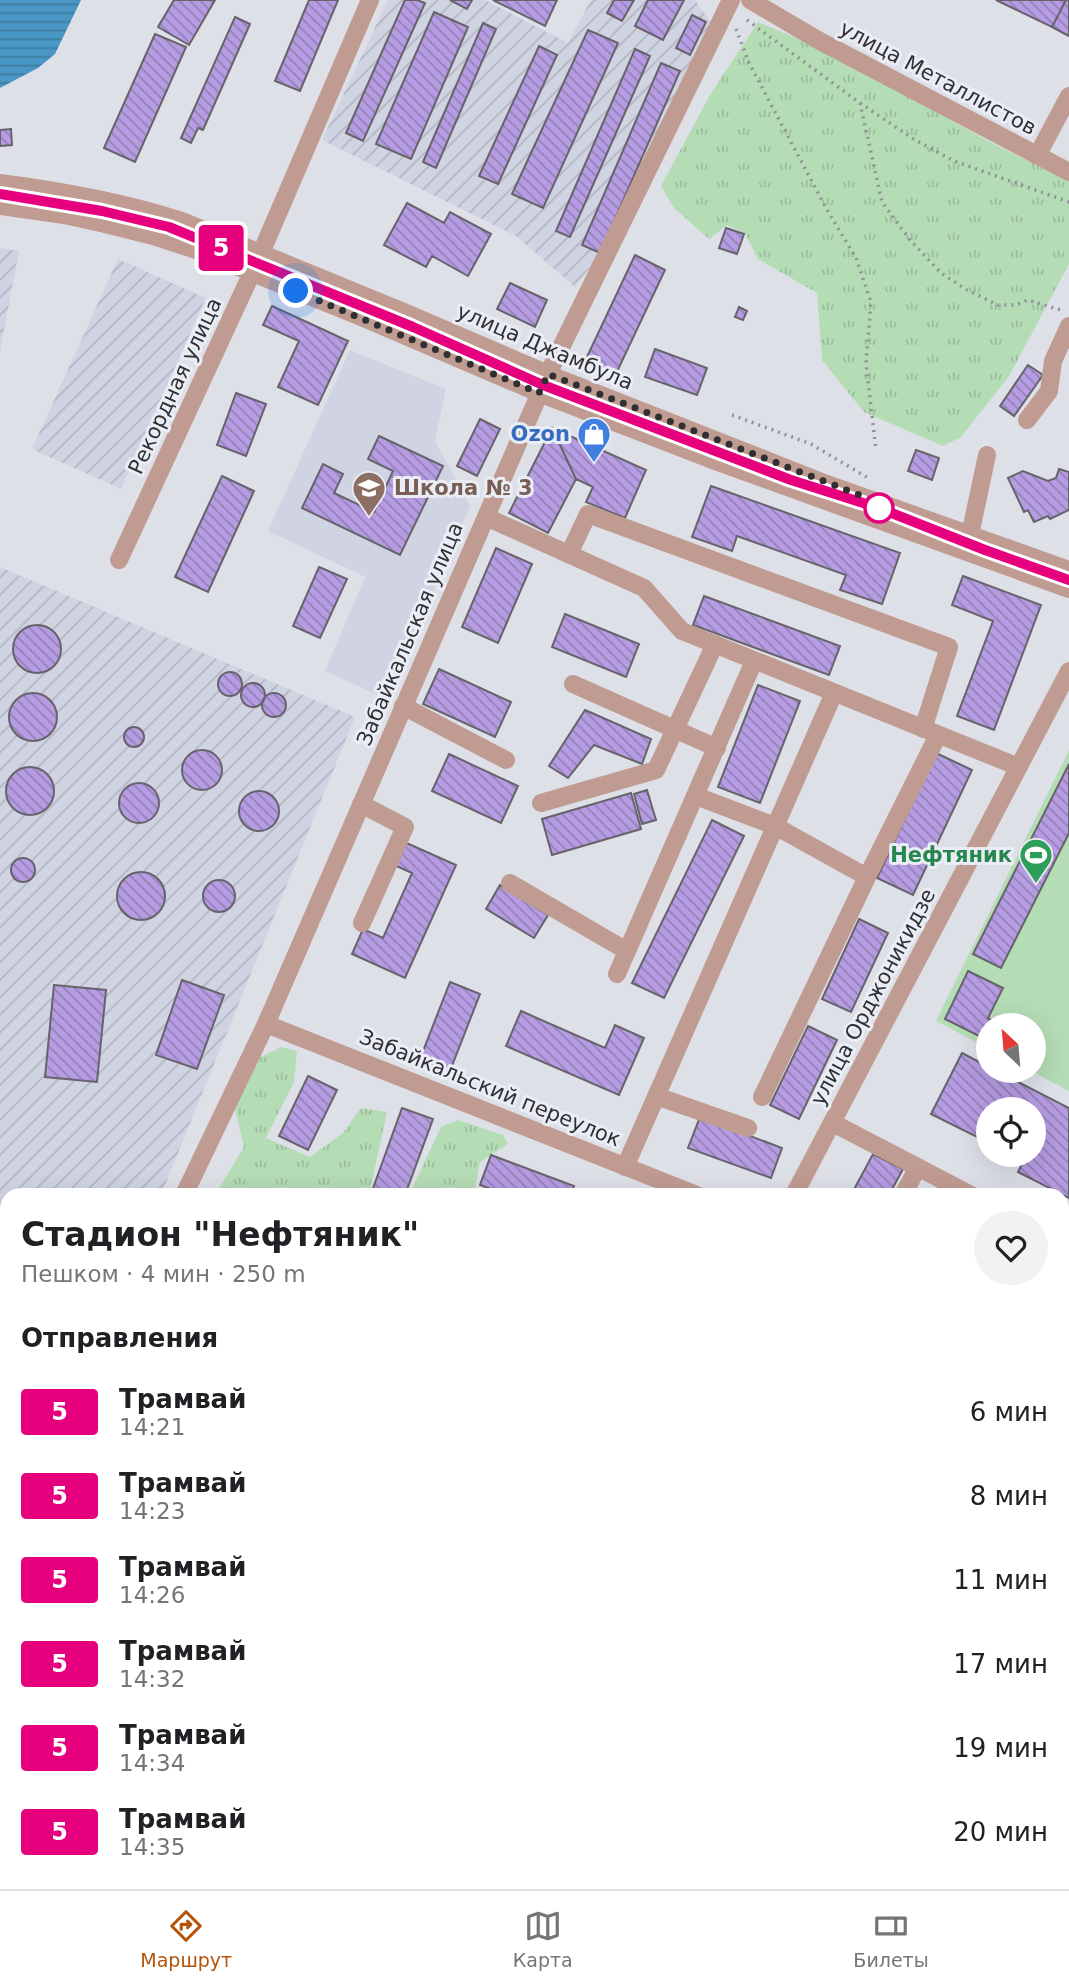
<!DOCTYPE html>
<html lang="ru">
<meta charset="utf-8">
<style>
:root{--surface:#fff;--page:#f2f2f2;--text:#202124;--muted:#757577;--line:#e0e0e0;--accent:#b45309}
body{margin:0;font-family:"DejaVu Sans",sans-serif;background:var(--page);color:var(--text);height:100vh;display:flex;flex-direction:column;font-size:26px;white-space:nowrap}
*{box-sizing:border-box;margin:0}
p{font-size:23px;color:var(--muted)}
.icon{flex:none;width:38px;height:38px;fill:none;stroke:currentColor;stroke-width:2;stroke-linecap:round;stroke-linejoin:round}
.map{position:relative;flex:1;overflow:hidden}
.side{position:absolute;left:0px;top:1188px;width:1069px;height:702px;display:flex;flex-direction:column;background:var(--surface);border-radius:21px 21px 0 0;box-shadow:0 7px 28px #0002}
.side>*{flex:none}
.badge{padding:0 14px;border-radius:5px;font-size:24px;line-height:46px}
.needle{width:46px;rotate:334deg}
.buttons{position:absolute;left:976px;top:1013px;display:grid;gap:14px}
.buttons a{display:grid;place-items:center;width:70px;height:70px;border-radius:50%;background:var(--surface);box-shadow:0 7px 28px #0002;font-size:35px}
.you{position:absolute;width:35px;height:35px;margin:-18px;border:5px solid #fff;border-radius:50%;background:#1a73e8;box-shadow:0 0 0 10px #1a73e833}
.map>.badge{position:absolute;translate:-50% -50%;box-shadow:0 0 0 4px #fff}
h2{padding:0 21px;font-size:26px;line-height:63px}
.round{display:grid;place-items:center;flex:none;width:74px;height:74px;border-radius:37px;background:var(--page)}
.headline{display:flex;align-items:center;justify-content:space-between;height:119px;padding:0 21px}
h1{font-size:33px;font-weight:700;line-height:52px}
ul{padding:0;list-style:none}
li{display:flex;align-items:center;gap:21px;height:84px;padding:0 21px}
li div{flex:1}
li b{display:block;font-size:26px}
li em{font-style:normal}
li .badge{min-width:77px;font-weight:700;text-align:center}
.dock{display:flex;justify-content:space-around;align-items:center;height:98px;border-top:2px solid var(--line);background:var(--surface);font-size:19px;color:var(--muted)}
.dock a{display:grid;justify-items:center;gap:4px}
.dock .selected{color:var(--accent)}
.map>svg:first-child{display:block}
.built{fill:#d0d3e2}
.industrial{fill:url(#industrial-furrows)}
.park{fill:url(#park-tufts)}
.garden{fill:#b4dcb5}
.water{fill:url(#water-rules)}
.building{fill:url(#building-back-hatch);stroke:#66636a;stroke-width:2}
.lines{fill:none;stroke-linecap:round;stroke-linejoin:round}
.path{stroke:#909197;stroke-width:3.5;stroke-dasharray:2 5;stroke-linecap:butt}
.minor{stroke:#c09b91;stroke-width:18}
.major{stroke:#9f604e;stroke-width:21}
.tram{stroke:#8c8d93;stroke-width:2}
.line-casing{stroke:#fff;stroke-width:16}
.line{stroke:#e6007e;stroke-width:10}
.walk{stroke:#303033;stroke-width:7;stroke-dasharray:0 12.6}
.stop-dot{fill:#fff;stroke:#e6007e;stroke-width:3.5}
.labels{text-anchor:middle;stroke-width:6;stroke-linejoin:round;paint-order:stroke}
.street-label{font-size:21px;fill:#303033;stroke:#ebedf6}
.shop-label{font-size:21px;font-weight:bold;fill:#366cbe;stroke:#ebedf6;text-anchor:end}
.education-label{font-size:21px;font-weight:bold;fill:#785e54;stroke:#ebedf6;text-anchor:start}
.leisure-label{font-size:21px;font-weight:bold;fill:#27864d;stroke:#ebedf6;text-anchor:end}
</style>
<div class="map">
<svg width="1069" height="1889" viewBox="0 0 1069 1889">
<defs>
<pattern id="industrial-furrows" width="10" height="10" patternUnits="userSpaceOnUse" patternTransform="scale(1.75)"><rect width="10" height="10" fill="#d0d3e2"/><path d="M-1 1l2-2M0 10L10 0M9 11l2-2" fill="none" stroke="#b3b5c2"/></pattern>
<pattern id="park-tufts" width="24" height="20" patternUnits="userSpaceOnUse" patternTransform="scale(1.75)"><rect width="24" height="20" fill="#b4dcb5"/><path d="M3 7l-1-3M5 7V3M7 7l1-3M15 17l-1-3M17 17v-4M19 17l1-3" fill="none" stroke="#9bbd9c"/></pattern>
<pattern id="water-rules" width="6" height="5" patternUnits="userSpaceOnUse" patternTransform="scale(1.75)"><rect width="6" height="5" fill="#4997c4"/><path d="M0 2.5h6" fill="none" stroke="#3d7ca0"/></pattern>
<pattern id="building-back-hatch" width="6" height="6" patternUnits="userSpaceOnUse" patternTransform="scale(1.75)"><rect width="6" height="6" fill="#b69ce2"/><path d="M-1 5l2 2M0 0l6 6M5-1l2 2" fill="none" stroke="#9480b8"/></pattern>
</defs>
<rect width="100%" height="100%" fill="#dee0e8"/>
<!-- built -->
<path class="built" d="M350 350 446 389 435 441 470 506 387 699 325 671 365 577 268 531Z"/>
<!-- industrial -->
<path class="industrial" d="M388 0H485L568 43 591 0H695L711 22 598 257 575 287 516 236 322 140Z
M0 248 19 251 0 351Z
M118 259 206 298 121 489 32 449Z
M0 567 355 717 161 1195H7V1575L0 1592Z"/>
<!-- park -->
<path class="park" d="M758 22 826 50 988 141 1069 181V264L1009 376 961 437 943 446 864 412 822 360 817 293 758 259 745 233 727 225 709 239 674 208 661 186 710 95Z
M281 1047 297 1051 294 1082 266 1138 310 1157 343 1133 361 1108 387 1112 369 1195H215L244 1147 234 1103 251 1062Z
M458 1120 503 1135 508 1144 480 1162 474 1195H409L441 1127Z
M75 1883H222L230 1889H81Z"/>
<!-- garden -->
<path class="garden" d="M1069 750V1091L1031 1071H1034V1026H989V1049L936 1021Z"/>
<!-- water -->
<path class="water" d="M0 0H81L55 54 38 68 0 88Z"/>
<!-- building -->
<path class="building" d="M174 0H215L189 45 158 27Z
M309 0H338L300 91 275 81Z
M405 0H417L425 3 363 141 346 133Z
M450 0H472L467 9Z
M493 0H557L545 26Z
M614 0H634L622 21 607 13Z
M648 0H684L663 40 635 26Z
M996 0H1066L1052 27Z
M1066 0H1069V36L1052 27Z
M434 12 468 27 411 159 376 144Z
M692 15 706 22 690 55 676 48Z
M235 17 250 24 203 130 198 128 191 143 181 138Z
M483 23 496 29 436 168 423 162Z
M588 30 618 43 543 208 512 194Z
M155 34 186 47 135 162 104 148Z
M539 46 557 55 498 184 479 176Z
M635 49 650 56 570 237 556 231Z
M661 63 680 71 600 253 582 245Z
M11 129 12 145 0 146V130Z
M407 203 444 223 450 212 491 234 468 276 432 256 426 267 384 245Z
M726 228 744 234 737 254 719 248Z
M635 255 665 270 615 376 585 361Z
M510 283 547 300 535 327 497 309Z
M272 306 348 341 318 405 278 387 299 341 263 325Z
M739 307 747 311 743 320 735 317Z
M655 349 707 368 697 395 645 377Z
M1028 365 1043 375 1014 416 1000 406Z
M236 393 266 404 246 456 217 445Z
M480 419 500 429 477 476 457 466Z
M552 428 646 470 625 518 586 502 593 487 576 479Z
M552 428 576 479 548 533 509 513Z
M379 436 443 466 400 555 302 508 323 464 343 474 334 493 374 512 393 471 368 459Z
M916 450 939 458 932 480 908 471Z
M1059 469 1069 472V510L1050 519 1048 516 1034 522 1028 510 1024 512 1008 478 1023 471 1048 481 1056 478Z
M222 476 254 491 208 592 175 577Z
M711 486 900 553 882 604 840 590 846 575 737 536 732 551 692 537Z
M496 548 532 564 498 643 462 627Z
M319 567 347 579 320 638 293 626Z
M963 576 1041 605 994 730 957 716 993 621 952 605Z
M704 596 840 646 829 675 693 625Z
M565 614 639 644 626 677 552 647Z
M13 649a24 24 0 1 1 48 0a24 24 0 1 1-48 0Z
M439 669 511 702 495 737 423 704Z
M218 684a12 12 0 1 1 24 0a12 12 0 1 1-24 0Z
M241 695a12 12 0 1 1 24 0a12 12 0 1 1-24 0Z
M758 685 800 701 760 803 718 787Z
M9 717a24 24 0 1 1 48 0a24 24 0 1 1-48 0Z
M262 705a12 12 0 1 1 24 0a12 12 0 1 1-24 0Z
M585 710 651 739 642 764 594 745 568 778 549 766Z
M124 737a10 10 0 1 1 20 0a10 10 0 1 1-20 0Z
M182 770a20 20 0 1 1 40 0a20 20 0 1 1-40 0Z
M936 753 972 770 913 895 877 878Z
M449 754 518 786 501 823 432 791Z
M1069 764V833L1001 968 973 954Z
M6 791a24 24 0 1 1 48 0a24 24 0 1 1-48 0Z
M119 803a20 20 0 1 1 40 0a20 20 0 1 1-40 0Z
M647 790 656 820 642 824 634 794Z
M239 811a20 20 0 1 1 40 0a20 20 0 1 1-40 0Z
M631 793 641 829 552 855 542 819Z
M712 820 744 836 664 998 632 983Z
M402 841 456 865 405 978 352 954 363 929 383 938 412 873 392 864Z
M11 870a12 12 0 1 1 24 0a12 12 0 1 1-24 0Z
M117 896a24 24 0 1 1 48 0a24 24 0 1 1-48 0Z
M203 896a16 16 0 1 1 32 0a16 16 0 1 1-32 0Z
M500 885 548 915 534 938 486 909Z
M859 919 888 933 851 1012 822 999Z
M968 971 1003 988 988 1018 1002 1026H989V1041L945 1019Z
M182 980 224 995 197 1069 156 1055Z
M450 982 480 994 448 1076 418 1064Z
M54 985 106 990 97 1082 45 1077Z
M521 1011 605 1048 615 1025 644 1038 619 1095 506 1046Z
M808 1026 837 1040 799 1119 770 1105Z
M962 1053 989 1067V1071H997L1069 1108V1198L1018 1172 1024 1160 1013 1155H1034V1110H989V1143L931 1114Z
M308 1076 337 1090 308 1150 279 1136Z
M402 1108 433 1119 405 1195H385L372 1191Z
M700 1117 782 1148 771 1178 688 1148Z
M873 1154 903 1169 889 1195H851Z
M491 1155 574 1186 570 1195H507L480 1185Z
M1069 1413V1473L1062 1483V1423Z
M1062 1627 1069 1631V1662L1062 1673Z
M405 1883H443L438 1889H400Z
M769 1883H806L801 1889H778Z"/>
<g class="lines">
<!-- path -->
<path class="path" d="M747 20 860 103 882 202 910 240 941 273 967 290 998 305H1016L1028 300 1064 311
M736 29 749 63 826 208 856 258 871 302 866 363 876 450
M860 103 915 140 954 161 1069 202
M732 415 811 444 870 479"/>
<!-- minor -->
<path class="minor" d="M750 0 818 40 1069 172
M1037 156 1069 96
M0 183C62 191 123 202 182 221L404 312 548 374 827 484 1069 570
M0 206 64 215 105 224 153 236 199 251 361 317 539 393 718 462 1069 589
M1027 420 1049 391 1053 361 1069 326
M486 517 644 588 682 631 1019 767
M970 535 987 455
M569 554 588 514 949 647 923 729
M119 560 261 253 370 0
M573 684 717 748
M403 706 506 760
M696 796 775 826 867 877 938 735
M541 803 656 770 715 644
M361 804 405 827 362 923
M510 883 627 951
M617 974 754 661
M266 1024 697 1195
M656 1096 748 1128
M762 1097 867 877
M833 1123 971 1195
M625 1167 834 693
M184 1195 266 1024 548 374 731 0
M794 1195 1069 671
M903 1195 918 1167
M1062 1245 1069 1248
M1062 1386 1069 1377
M1062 1598 1069 1603
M0 1664 7 1633
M0 1827 7 1804
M233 1883 241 1889
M346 1889 349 1883
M495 1889 496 1883
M728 1889 733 1883"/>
<!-- major -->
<path class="major" d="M0 1862 7 1870
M19 1883 25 1889"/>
<!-- tram -->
<path class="tram" d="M0 194 102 211 169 227 413 327 535 381 791 480 879 508 985 550 1069 580"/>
</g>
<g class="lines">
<defs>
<path id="line" d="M0 194 102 211 169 227 413 327 543 385 791 480 879 508 985 550 1069 580"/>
</defs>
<!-- line casing -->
<use href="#line" class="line-casing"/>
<!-- line -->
<use href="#line" class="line"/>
<!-- walk -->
<path class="walk" d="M296 291 539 393 548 374 875 501 879 508"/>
</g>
<!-- icons -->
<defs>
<symbol id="shop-pin" viewBox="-11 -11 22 30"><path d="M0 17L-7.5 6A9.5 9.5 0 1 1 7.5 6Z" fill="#3f7fe0" stroke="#ebedf6"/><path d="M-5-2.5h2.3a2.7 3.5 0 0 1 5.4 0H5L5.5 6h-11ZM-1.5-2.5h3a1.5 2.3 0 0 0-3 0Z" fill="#fff"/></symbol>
<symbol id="school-pin" viewBox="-11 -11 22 30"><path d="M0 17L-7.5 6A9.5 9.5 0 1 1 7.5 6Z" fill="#8d6e63" stroke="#ebedf6"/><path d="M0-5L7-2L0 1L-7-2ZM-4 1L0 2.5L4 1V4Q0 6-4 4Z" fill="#fff"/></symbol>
<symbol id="stadium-pin" viewBox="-11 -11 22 30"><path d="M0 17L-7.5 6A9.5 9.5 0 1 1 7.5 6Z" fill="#2e9e5b" stroke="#ebedf6"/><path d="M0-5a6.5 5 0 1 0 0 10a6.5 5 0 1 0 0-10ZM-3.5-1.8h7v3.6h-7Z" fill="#fff"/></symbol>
</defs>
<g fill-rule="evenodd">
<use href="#shop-pin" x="575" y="415" width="38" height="52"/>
<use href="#school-pin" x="350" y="469" width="38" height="52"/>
<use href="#stadium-pin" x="1017" y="836" width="38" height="52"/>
</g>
<!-- markers -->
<circle class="stop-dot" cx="879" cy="508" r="14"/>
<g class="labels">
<!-- street labels -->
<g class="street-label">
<text transform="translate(938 78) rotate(28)" y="7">улица Металлистов</text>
<text transform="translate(545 347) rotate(23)" y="7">улица Джамбула</text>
<text transform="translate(175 386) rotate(-65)" y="7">Рекордная улица</text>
<text transform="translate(410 634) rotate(-67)" y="7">Забайкальская улица</text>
<text transform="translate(873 997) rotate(-62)" y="7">улица Орджоникидзе</text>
<text transform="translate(490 1088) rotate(22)" y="7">Забайкальский переулок</text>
</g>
<!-- shop labels -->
<g class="shop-label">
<text x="570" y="441">Ozon</text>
</g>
<!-- education labels -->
<g class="education-label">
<text x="394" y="495">Школа № 3</text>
</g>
<!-- leisure labels -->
<g class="leisure-label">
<text x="1012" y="862">Нефтяник</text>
</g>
</g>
</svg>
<div class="buttons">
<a><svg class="needle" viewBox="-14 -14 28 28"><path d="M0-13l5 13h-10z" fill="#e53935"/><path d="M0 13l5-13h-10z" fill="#757577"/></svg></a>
<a><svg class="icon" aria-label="locate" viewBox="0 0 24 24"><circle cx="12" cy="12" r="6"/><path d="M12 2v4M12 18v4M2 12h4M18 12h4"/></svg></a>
</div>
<div class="you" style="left:296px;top:291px"></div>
<b class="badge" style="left:221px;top:248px;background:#e6007e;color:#fff">5</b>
<section class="side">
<div class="headline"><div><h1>Стадион &quot;Нефтяник&quot;</h1><p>Пешком · 4 мин · 250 m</p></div><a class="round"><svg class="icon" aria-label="heart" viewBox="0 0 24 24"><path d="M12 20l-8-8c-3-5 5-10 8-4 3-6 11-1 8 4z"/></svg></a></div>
<h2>Отправления</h2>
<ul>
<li><span class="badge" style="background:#e6007e;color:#fff">5</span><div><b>Трамвай</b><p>14:21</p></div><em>6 мин</em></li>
<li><span class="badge" style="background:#e6007e;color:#fff">5</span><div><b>Трамвай</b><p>14:23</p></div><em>8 мин</em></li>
<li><span class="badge" style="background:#e6007e;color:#fff">5</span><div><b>Трамвай</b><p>14:26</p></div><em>11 мин</em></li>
<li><span class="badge" style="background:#e6007e;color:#fff">5</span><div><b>Трамвай</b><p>14:32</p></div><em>17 мин</em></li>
<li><span class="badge" style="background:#e6007e;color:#fff">5</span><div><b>Трамвай</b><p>14:34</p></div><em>19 мин</em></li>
<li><span class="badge" style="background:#e6007e;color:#fff">5</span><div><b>Трамвай</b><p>14:35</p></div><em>20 мин</em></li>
</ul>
</section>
</div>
<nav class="dock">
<a class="selected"><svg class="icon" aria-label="directions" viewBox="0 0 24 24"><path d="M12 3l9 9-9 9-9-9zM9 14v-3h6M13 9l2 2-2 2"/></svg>Маршрут</a>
<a><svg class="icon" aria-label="map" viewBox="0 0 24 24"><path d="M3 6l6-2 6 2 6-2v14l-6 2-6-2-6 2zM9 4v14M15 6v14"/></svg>Карта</a>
<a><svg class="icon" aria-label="tickets" viewBox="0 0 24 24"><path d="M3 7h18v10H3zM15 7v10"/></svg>Билеты</a>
</nav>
